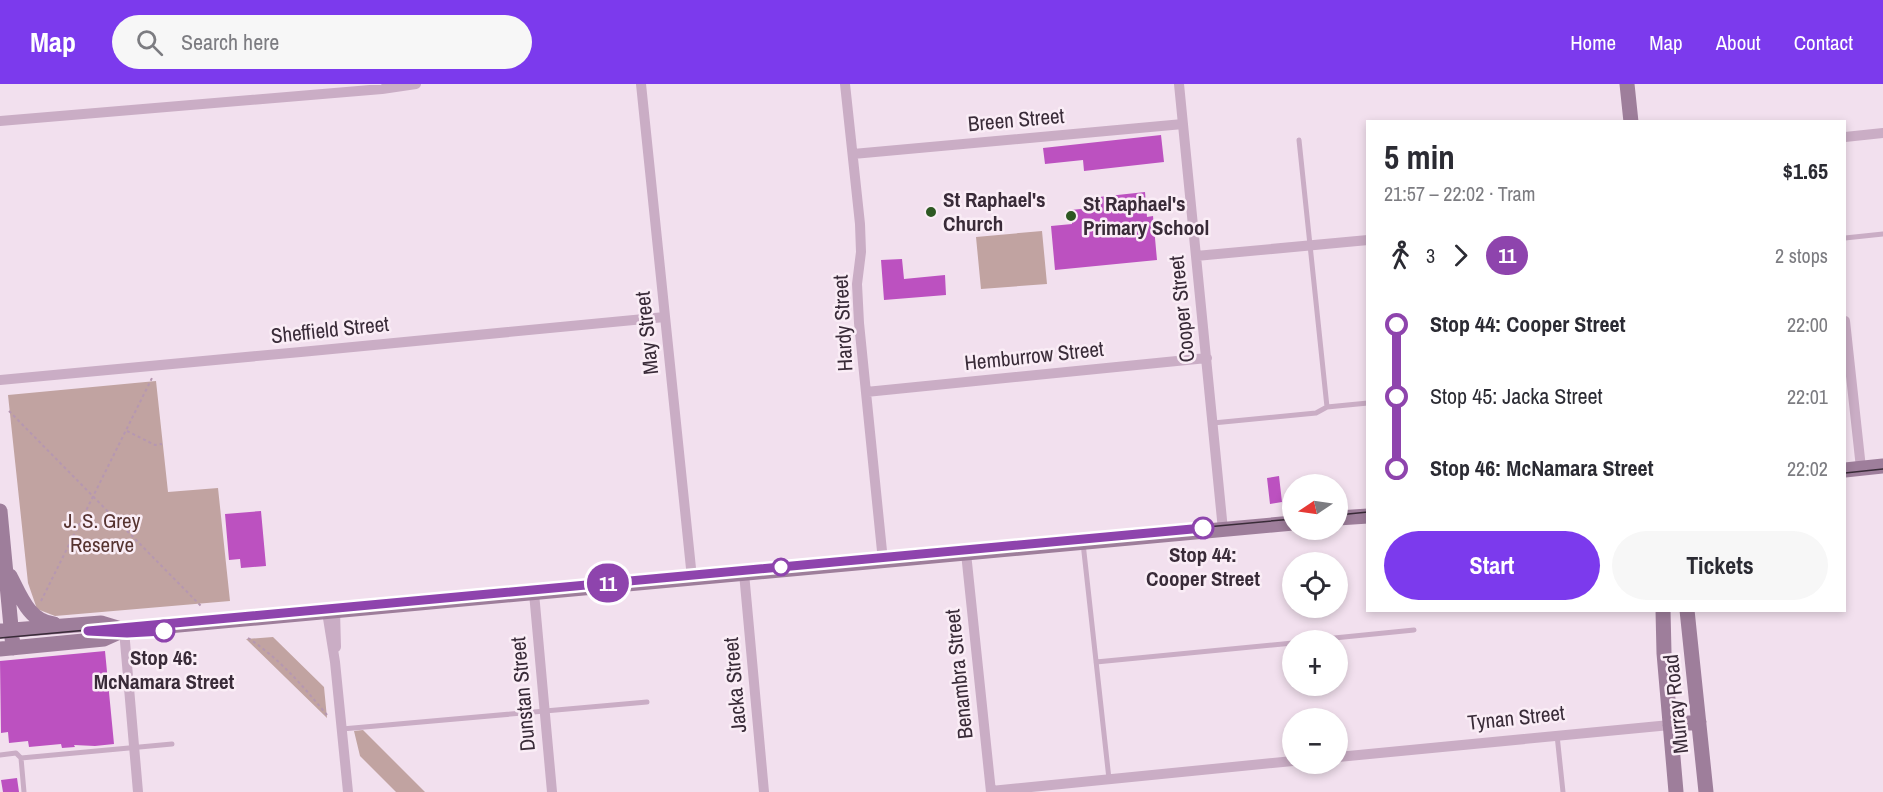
<!DOCTYPE html>
<meta charset="utf-8">
<style>
:root{--surface:#fff;--page:#f7f7f7;--text:#2b2b33;--muted:#7c7c81;--accent:#7c3aed}
body{margin:0;font-family:"Archivo Narrow",sans-serif;background:var(--page);color:var(--text);height:100vh;display:flex;flex-direction:column;font-size:22px;white-space:nowrap}
*{box-sizing:border-box;margin:0}
p{font-size:20px;color:var(--muted)}
.icon{flex:none;width:33px;height:33px;fill:none;stroke:currentColor;stroke-width:2;stroke-linecap:round;stroke-linejoin:round}
.map{position:relative;flex:1;overflow:hidden}
.drawer{position:absolute;left:1366px;top:36px;width:480px;height:492px;display:flex;flex-direction:column;background:var(--surface);border-radius:0px;box-shadow:0 3px 9px #0003}
.drawer>*{flex:none}
.badge{padding:0 12px;border-radius:20px;font-size:21px;line-height:39px}
.needle{width:39px;rotate:257deg}
.tools{position:absolute;left:1282px;top:390px;display:grid;gap:12px}
.tools a{display:grid;place-items:center;width:66px;height:66px;border-radius:50%;background:var(--surface);box-shadow:0 3px 9px #0003;font-size:30px}
.map>.badge{position:absolute;translate:-50% -50%;box-shadow:0 0 0 3px #fff}
.legs{display:flex;align-items:center;gap:9px;height:66px;padding:0 18px;font-size:20px}
.legs p{margin-inline-start:auto}
.headline{display:flex;align-items:center;justify-content:space-between;height:102px;padding:0 18px}
h1{font-size:33px;font-weight:700;line-height:45px}
.cta{display:flex;gap:12px;margin-top:auto;padding:12px 18px}
.cta a{flex:1;height:69px;border-radius:36px;background:var(--accent);color:#fff;font-size:24px;font-weight:700;line-height:69px;text-align:center}
.cta a+a{background:var(--page);color:var(--text)}
ul{padding:0 18px;list-style:none}
li{display:flex;align-items:center;gap:21px;height:72px;font-size:22px}
li i{display:grid;place-items:center;width:9px;height:100%;margin:0 8px;background:currentColor}
li i::after{content:'';width:15px;height:15px;margin:-8px;border:4px solid;border-radius:50%;background:var(--surface)}
li p{margin-inline-start:auto}
li:first-child i{background:linear-gradient(#0000 50%,currentColor 0)}
li:last-child i{background:linear-gradient(currentColor 50%,#0000 0)}
header{display:flex;align-items:center;gap:36px;box-sizing:border-box;height:84px;padding:0 30px;background:var(--accent);color:#fff}
header strong{font-size:28px}
nav{display:flex;gap:33px;margin-inline-start:auto;font-size:21px}
.search{width:420px;height:54px;background:var(--page);display:flex;align-items:center;gap:15px;box-sizing:border-box;padding:0 21px;border-radius:33px;color:var(--muted);font-size:22px}
.map>svg:first-child{display:block}
.green{fill:#c1a3a1}
.building{fill:#bc51c0}
.lines{fill:none;stroke-linecap:round;stroke-linejoin:round}
.path{stroke:#b697b1;stroke-width:2;stroke-dasharray:3 3;stroke-linecap:butt}
.lane{stroke:#caadc5;stroke-width:5}
.street{stroke:#caadc5;stroke-width:10}
.secondary{stroke:#9e7e9b;stroke-width:15}
.tram{stroke:#392b38;stroke-width:1.5}
.line-1-casing{stroke:#fff;stroke-width:14}
.line-1{stroke:#8e44ad;stroke-width:9}
.poi-dot{fill:#2d5822;stroke:#faedf6;stroke-width:2}
.stop-1-dot{fill:#fff;stroke:#8e44ad;stroke-width:3}
.labels{text-anchor:middle;stroke-width:5;stroke-linejoin:round;paint-order:stroke}
.street-label{font-size:21px;fill:#392b38;stroke:#faedf6}
.poi-label{font-size:21px;font-weight:bold;fill:#392b38;stroke:#faedf6;text-anchor:start}
.park-label{font-size:21px;fill:#563330;stroke:#faedf6}
.stop-label{font-size:21px;font-weight:bold;fill:#392b38;stroke:#faedf6}
</style>
<header>
<strong>Map</strong>
<div class="search"><svg class="icon" aria-label="search" viewBox="0 0 24 24"><circle cx="10" cy="10" r="6"/><path d="M15 15l6 6"/></svg>Search here</div>
<nav><a>Home</a><a>Map</a><a>About</a><a>Contact</a></nav>
</header>
<div class="map">
<svg width="1883" height="708" viewBox="0 0 1883 708">
<rect width="100%" height="100%" fill="#f2e0ee"/>
<!-- green -->
<path class="green" d="M1042 147 1047 200 981 205 976 153Z
M156 297 168 408 218 404 230 517 55 532 37 525 28 499 8 311Z
M273 553 324 603 327 634 246 555Z
M363 646 425 708H396L360 672 354 647Z"/>
<!-- building -->
<path class="building" d="M1161 51 1164 78 1084 87 1083 76 1045 80 1043 64Z
M1145 108 1147 133 1153 132 1157 176 1055 186 1051 142 1072 140 1071 126 1100 123 1099 113Z
M902 175 904 195 945 191 946 211 884 216 881 176Z
M1279 392 1282 418 1270 420 1267 394Z
M261 427 266 482 241 484 240 475 229 476 225 430Z
M105 567 114 660 95 662 74 661 75 663 62 664 61 660 29 663 28 657 9 659 8 648 1 649 0 577Z
M17 694 19 708H3L1 696Z"/>
<g class="lines">
<!-- path -->
<path class="path" d="M9 327 202 523
M127 347 155 361 162 360
M41 517 152 294
M248 554C280 575 303 602 327 631"/>
<!-- lane -->
<path class="lane" d="M1299 56 1327 323
M1845 154 1883 150
M1213 339 1316 329 1327 323 1368 319
M1083 459 1109 695
M1314 556 1414 546
M1096 578 1293 559
M342 645 647 618
M1557 651 1563 708
M0 671 16 669 21 674 172 660
M21 674 24 708"/>
<!-- street -->
<path class="street" d="M641 0 692 494
M845 0 860 140 861 168 857 200 859 239 883 477
M1179 0 1223 446
M0 37 382 5 416 0
M1845 53 1883 49
M853 70 1183 40
M1196 172 1368 156
M1845 237 1861 384
M0 296C222 277 443 253 665 233
M866 308 1207 274
M966 469 991 708
M744 489 764 708
M534 509 552 708
M335 527 336 563
M327 528 335 578 348 708
M124 546 138 708
M1338 673 1670 641
M991 707 1293 677"/>
<!-- secondary -->
<path class="secondary" d="M1627 0 1631 38
M1845 386 1883 382
M0 427 13 564
M1338 434 1368 432
M10 492C20 511 29 538 54 540
M1663 526 1664 569 1676 708
M1687 526 1706 708
M0 547 101 539 124 546
M0 565 104 555 124 546 1293 439
M1670 641 1699 638"/>
<!-- tram -->
<path class="tram" d="M1845 389 1883 385
M1338 431 1368 428
M0 554 1293 435"/>
</g>
<g class="lines">
<defs>
<path id="line-1" d="M164 547 127 549 88 547 1203 444"/>
</defs>
<!-- line-1 casing -->
<use href="#line-1" class="line-1-casing"/>
<!-- line-1 -->
<use href="#line-1" class="line-1"/>
</g>
<!-- markers -->
<g class="poi-dot">
<circle cx="931" cy="128" r="6"/>
<circle cx="1071" cy="132" r="6"/>
</g>
<g class="stop-1-dot">
<circle cx="1203" cy="444" r="10"/>
<circle cx="781" cy="483" r="8"/>
<circle cx="164" cy="547" r="10"/>
</g>
<g class="labels">
<!-- street labels -->
<g class="street-label">
<text transform="translate(1016 36) rotate(-5)" y="7">Breen Street</text>
<text transform="translate(1182 225) rotate(-96)" y="7">Cooper Street</text>
<text transform="translate(843 239) rotate(-93)" y="7">Hardy Street</text>
<text transform="translate(330 246) rotate(-6)" y="7">Sheffield Street</text>
<text transform="translate(647 249) rotate(-96)" y="7">May Street</text>
<text transform="translate(1034 272) rotate(-6)" y="7">Hemburrow Street</text>
<text transform="translate(959 590) rotate(-96)" y="7">Benambra Street</text>
<text transform="translate(735 601) rotate(-95)" y="7">Jacka Street</text>
<text transform="translate(523 610) rotate(-95)" y="7">Dunstan Street</text>
<text transform="translate(1676 620) rotate(-96)" y="7">Murray Road</text>
<text transform="translate(1516 634) rotate(-6)" y="7">Tynan Street</text>
</g>
<!-- poi labels -->
<g class="poi-label">
<text x="943" y="123">St Raphael's<tspan x="943" dy="24">Church</tspan></text>
<text x="1083" y="127">St Raphael's<tspan x="1083" dy="24">Primary School</tspan></text>
</g>
<!-- park labels -->
<g class="park-label">
<text x="102" y="444">J. S. Grey<tspan x="102" dy="24">Reserve</tspan></text>
</g>
<!-- stop labels -->
<g class="stop-label">
<text x="1203" y="478">Stop 44:<tspan x="1203" dy="24">Cooper Street</tspan></text>
<text x="164" y="581">Stop 46:<tspan x="164" dy="24">McNamara Street</tspan></text>
</g>
</g>
</svg>
<div class="tools">
<a><svg class="needle" viewBox="-14 -14 28 28"><path d="M0-13l5 13h-10z" fill="#e53935"/><path d="M0 13l5-13h-10z" fill="#7c7c81"/></svg></a>
<a><svg class="icon" aria-label="locate" viewBox="0 0 24 24"><circle cx="12" cy="12" r="6"/><path d="M12 2v4M12 18v4M2 12h4M18 12h4"/></svg></a>
<a>+</a>
<a>−</a>
</div>
<b class="badge" style="left:608px;top:499px;background:#8e44ad;color:#fff">11</b>
<section class="drawer">
<div class="headline"><div><h1>5 min</h1><p>21:57 – 22:02 · Tram</p></div><b>$1.65</b></div>
<div class="legs"><svg class="icon" aria-label="walk" viewBox="0 0 24 24"><circle cx="13" cy="4" r="2"/><path d="M13 8l-2 6 4 7M11 14l-3 7M7 12l3-4h3l4 4"/></svg>3<svg class="icon" aria-label="forward" viewBox="0 0 24 24"><path d="M9 5l7 7-7 7"/></svg><b class="badge" style="background:#8e44ad;color:#fff">11</b><p>2 stops</p></div>
<ul>
<li><i style="color:#8e44ad"></i><b>Stop 44: Cooper Street</b><p>22:00</p></li>
<li><i style="color:#8e44ad"></i><span>Stop 45: Jacka Street</span><p>22:01</p></li>
<li><i style="color:#8e44ad"></i><b>Stop 46: McNamara Street</b><p>22:02</p></li>
</ul>
<div class="cta"><a>Start</a><a>Tickets</a></div>
</section>
</div>
